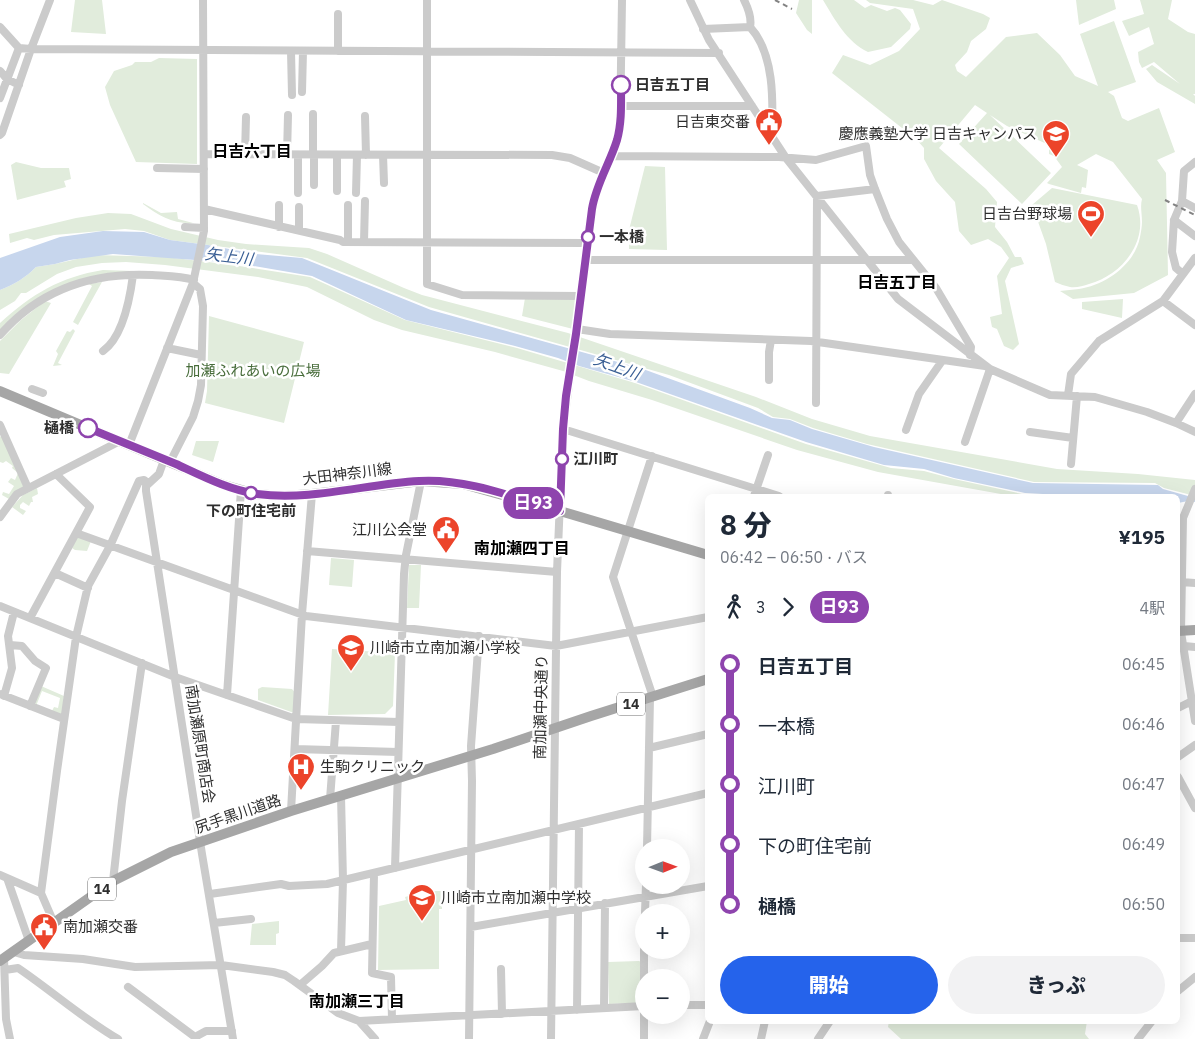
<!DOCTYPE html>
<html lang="ja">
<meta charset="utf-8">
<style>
:root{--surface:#fff;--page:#f2f2f3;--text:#1f2937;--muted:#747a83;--accent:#2563eb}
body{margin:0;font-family:"IBM Plex Sans","Noto Sans JP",sans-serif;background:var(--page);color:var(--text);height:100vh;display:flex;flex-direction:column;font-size:19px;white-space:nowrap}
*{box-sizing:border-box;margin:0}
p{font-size:16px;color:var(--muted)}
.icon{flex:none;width:28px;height:28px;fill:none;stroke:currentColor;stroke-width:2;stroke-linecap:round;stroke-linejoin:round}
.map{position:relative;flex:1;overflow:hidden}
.side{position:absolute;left:705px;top:494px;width:475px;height:530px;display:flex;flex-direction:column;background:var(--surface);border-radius:8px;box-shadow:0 5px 20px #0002}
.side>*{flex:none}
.badge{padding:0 10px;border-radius:16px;font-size:18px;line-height:32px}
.needle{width:32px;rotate:89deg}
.tools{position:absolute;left:635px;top:839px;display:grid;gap:10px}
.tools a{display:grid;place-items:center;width:55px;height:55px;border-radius:50%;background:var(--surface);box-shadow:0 5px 20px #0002;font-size:25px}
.map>.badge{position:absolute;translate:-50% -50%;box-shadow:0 0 0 2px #fff}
.legs{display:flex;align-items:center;gap:8px;height:55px;padding:0 15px;font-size:16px}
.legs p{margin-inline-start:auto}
.headline{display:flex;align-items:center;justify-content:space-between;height:85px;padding:0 15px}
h1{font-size:28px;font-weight:800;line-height:38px}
.cta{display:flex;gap:10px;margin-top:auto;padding:10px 15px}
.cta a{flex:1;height:58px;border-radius:30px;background:var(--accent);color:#fff;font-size:20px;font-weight:800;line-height:58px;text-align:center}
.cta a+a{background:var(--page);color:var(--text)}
ul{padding:0 15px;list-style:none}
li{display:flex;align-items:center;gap:18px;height:60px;font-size:19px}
li i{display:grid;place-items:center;width:8px;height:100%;margin:0 6px;background:currentColor}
li i::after{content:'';width:12px;height:12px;margin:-6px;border:4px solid;border-radius:50%;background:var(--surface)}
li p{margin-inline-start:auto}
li:first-child i{background:linear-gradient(#0000 50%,currentColor 0)}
li:last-child i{background:linear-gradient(currentColor 50%,#0000 0)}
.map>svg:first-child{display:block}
.green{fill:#e1ecdc}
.water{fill:#c7d6ed}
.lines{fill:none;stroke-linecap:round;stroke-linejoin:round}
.minor{stroke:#cbcbcb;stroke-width:8}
.major{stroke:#a6a6a6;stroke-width:10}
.rail{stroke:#838383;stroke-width:2;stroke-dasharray:5 4;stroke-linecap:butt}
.line-1-casing{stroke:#fff;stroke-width:11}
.line-1{stroke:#8e44ad;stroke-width:8}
.stop-1-dot{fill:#fff;stroke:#8e44ad;stroke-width:2.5}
.labels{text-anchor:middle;stroke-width:5;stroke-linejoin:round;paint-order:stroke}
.shield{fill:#fff;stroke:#6d6d6d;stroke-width:1}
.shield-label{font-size:14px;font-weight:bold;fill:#2e2e2e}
.stop-label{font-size:15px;font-weight:bold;fill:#2e2e2e;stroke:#fff;text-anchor:start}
.poi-label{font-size:15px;fill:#2e2e2e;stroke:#fff;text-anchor:end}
.park-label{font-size:15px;fill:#476c3a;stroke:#fff}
.street-label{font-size:15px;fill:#2e2e2e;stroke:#fff}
.neighbourhood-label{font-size:16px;font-weight:bold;fill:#000;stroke:#fff}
.water-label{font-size:16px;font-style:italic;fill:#395e94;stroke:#fff}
</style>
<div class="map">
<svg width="1195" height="1039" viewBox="0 0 1195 1039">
<rect width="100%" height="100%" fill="#fff"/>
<!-- green -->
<path class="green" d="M75 0H102L106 34 71 32Z
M799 0H812V34L807 30 796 13Z
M823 0H854L865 8 871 5 887 11 895 8 900 10 911 24 910 29 891 47 868 52C847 42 835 20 823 0Z
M866 0H913L933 5 942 0 983 14 990 18 986 29 971 41 967 52 955 65 957 71 966 77 1006 37 1037 33 1060 55 1075 76 1098 86 1080 34 1114 21 1136 82 1108 92 1114 96 1122 118 1128 121 1159 108 1175 152 1157 160 1166 173 1168 275 1134 293 1073 299 1060 291C1066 290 1073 290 1079 289 1106 285 1135 264 1140 237 1141 232 1142 226 1142 222 1142 213 1140 207 1142 199L1113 162 1096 154 1077 165 1088 170 1086 188 1082 187 1081 193 1049 184 1047 183 1062 167 1054 156 1049 154V145L1007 126 990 115 1051 173 1022 204 959 144 987 113 975 105 939 148 986 189 997 202 995 227 1007 242 1015 257H1021L1024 264 1011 268 1005 281 1019 344 1013 350 1004 346 997 329 992 327 990 317 1002 314 997 276 1009 258 1001 247 988 239 971 245 959 231 955 202 936 181 924 159V148L916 139 832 73 843 55 870 65 899 51 920 29 913 9 870 3Z
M1076 0H1114L1116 9 1079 25Z
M1140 0H1172L1168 19 1188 32 1195 34V94H1193L1195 96V104L1157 82 1146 69 1152 65 1180 84 1154 62 1142 68 1139 62 1138 52 1154 44 1149 27 1129 36 1122 21 1144 14Z
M159 58 197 59V164L136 162 110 105 105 87 114 71 132 65 135 62H151Z
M16 162 41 168H69L71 179 64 181 66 187 17 200 11 165Z
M645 166 665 167 667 250 629 249V230Z
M1052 188 1137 205C1150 241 1122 275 1089 284 1083 286 1076 288 1070 287 1065 286 1060 284 1055 282L1046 244 1032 205Z
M143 203 161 213 177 212 178 219 193 223C173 224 159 216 143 204Z
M108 213 131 214 171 229 218 240 246 244 309 248 327 254 404 288 422 295 568 333 756 397 812 419 870 436 1057 469 1138 474 1195 480V496L1164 488 1155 483 1034 482 867 444 813 428 790 419 773 417 758 408 669 375 429 307 307 258 170 240 144 231 125 229 54 235 34 240 27 238 10 243 9 234 76 218Z
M95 255 166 257 233 265 310 277 405 320 517 348 635 383 806 444 891 468 924 471 954 479 1022 494 1048 496H1012L878 472 797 450 652 400 589 381 563 371 495 352 402 330 374 320 307 287 258 277 165 265 126 262 102 263 76 267 57 274 26 293H21L15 301 0 310V290C15 284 25 278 36 267L55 264Z
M103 270 134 271 64 285 0 331V323C32 294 60 277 103 270Z
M102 282 78 325 73 322 92 286 89 284Z
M577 297 573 329 522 316 525 298Z
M1123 299 1122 318 1082 309V302Z
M45 301 51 303 9 374 0 373V341L21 320Z
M209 316 304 342 284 423 205 403 207 391Z
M73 329 75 331 58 363 62 365 53 366 58 354 56 351 67 331 70 332Z
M2 435 25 486 9 499 2 495 3 492 9 494 14 486 8 482 11 478 15 480 18 473 12 468 13 466 6 461 3 463 0 462V437Z
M196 441H219L213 462 192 455Z
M37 488 38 494 32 497 33 502H31L29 506 23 502 20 505V508L26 511 23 515 12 507 23 495Z
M78 536 91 541 87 551 75 550 72 548Z
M331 558 354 560 352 587 329 585Z
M409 565H421L419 608H407Z
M332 649 395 653 393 706 385 714 328 715Z
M41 686 64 696 62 715 52 711 54 707 58 708 60 698 42 691 36 706 34 702Z
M262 687 292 689 296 694 294 713 258 700V689Z
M420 891H442V909H439V969L378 970 379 906 406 900 405 897 420 893Z
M279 921V933L276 934V945H250L252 924Z
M639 961 641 962 640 1002 639 1003 609 1004 608 962Z
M889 1021H1087L1085 1034 1089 1039H901L888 1027Z"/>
<!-- water -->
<path class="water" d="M103 231 144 232 170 240 208 245 256 254 302 258 431 310 643 369 750 408 772 418 790 420 812 429 874 447 1033 483 1158 485 1163 489 1195 498V502L1188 501 1178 503V496H1164L1161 495 1098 494 1061 495 1025 493 954 478 924 469 884 465 806 442 636 382 579 366 558 358 515 346 406 320 312 276 236 263 113 254 70 260 55 264 36 267C25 278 15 284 0 290V258L60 237Z"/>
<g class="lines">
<!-- minor -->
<path class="minor" d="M427 0V284L462 295 581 296
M690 0 709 40 786 158 898 299 990 369 1050 395 1095 397 1147 412 1176 423 1195 432
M744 0C748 8 752 18 750 27 775 54 773 103 772 137
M0 27 19 48 31 49 719 53
M703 29 750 27
M291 51 292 95
M338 51V14
M0 71 7 79 19 85
M302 92 303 51
M0 98 19 48
M621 106H752
M313 114V155
M365 116 366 155
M0 135 2 133 31 49 50 0
M204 154 552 155 570 158 604 173
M245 155 246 117
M287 155 288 115
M383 155 384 183
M612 156 779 157 816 160 866 146 870 175 875 189 887 219 899 242 936 288 971 347 970 355
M157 168 204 169
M314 185V155
M337 191V155
M298 193V155
M356 193 357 155
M1182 201 1195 208
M279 205V227
M348 205V242
M299 207V230
M204 209 340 240 343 242 587 243
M1174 220 1195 236
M185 227 204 228
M364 242 365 201
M586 260H913
M1183 274 1176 268 1172 252 1174 220 1182 201 1184 171 1195 162
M1163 301 1195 325
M577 329 610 334 811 341 985 366
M0 335C40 289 92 272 152 275 166 276 181 276 194 280
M167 348 201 355
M103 351C123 337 130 298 133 275
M769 380V352L771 340
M32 389 43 393
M1068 395 1071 374 1099 341 1163 301 1195 258
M816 403 817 196 875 189
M1176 423 1195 394
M0 425 28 488
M563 429 779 496
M906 430 919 394 942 361
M1030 432 1073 438
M965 442 990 369
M129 445 193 283 204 231 203 0
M652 456 613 577 653 697
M164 460 159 474 146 486V491L202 854 233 1039
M170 462 193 417 198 401 201 385 203 306 200 289 193 283
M1071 464 1077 396
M1195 489 1183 518 1181 632 1195 721
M754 496 768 455
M888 496V495
M0 517 17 494 120 441
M76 533 306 616 556 646 708 617
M307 551 557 572
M55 573 88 588
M1181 582 1195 583
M0 606 175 677 296 719 399 722
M30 618 90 507 56 474
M10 645 22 646 35 661 46 668 30 706
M1184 646 1195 647
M0 694 64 719
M227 695 241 490
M4 696 12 668 8 636 14 612
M1178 708 1192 701
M649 748 708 734
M295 749 398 752
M1178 757 1195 745
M1178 777 1195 808
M341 796 343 880
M330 799 336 721
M291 811 302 614 312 494
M647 848 650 698
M395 868 404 574 406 555 421 481
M374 874 372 973 391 977 392 1019
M0 875 41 893
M7 878 29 941
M113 881 122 801 142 663
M210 894 281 884 289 886 327 884 708 793
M645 912 646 885
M54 923 41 893 57 771 76 637 88 586 110 546 139 481 144 480 148 483
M214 923 251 919
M471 927 708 886
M1178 938H1195
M341 951 343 880
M14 952 24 955 83 959 135 967 221 965 273 972 285 975 294 981 338 1013 359 1021 644 1006
M4 958 6 1019 10 1039
M501 969 502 1014
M5 970 18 968C52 991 82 1018 118 1039
M644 978V950
M644 979V1039
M300 985 322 966 334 953 372 944
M128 987 195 1037 206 1031H232
M1178 991 1195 977
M681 1005H708
M604 1008 605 903
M577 1010 579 824
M359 1021 375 1039
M469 1039 472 781 471 746 479 636
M551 1039 557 572 563 429 595 194 612 156 620 130 622 0
M703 1039 710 1021
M761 1039 765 1021
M818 1039 830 1021
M1138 1039 1152 1021"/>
<!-- major -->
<path class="major" d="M0 391 224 485 255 494 284 496 312 494 421 481 463 484 560 511 708 555
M1178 631 1195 630
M0 961 113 881 171 852 291 811 493 749 591 716 708 679"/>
<!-- rail -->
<path class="rail" d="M775 0 792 9
M1165 200 1195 215"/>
</g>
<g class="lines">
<defs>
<path id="line-1" d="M88 428C117 440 147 452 176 464 202 476 229 490 257 494 312 501 365 484 419 481 467 478 515 498 560 511L563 429 566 396 576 334 592 209C596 184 610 163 617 140 622 122 621 103 621 85"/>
</defs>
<!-- line-1 casing -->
<use href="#line-1" class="line-1-casing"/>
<!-- line-1 -->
<use href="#line-1" class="line-1"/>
</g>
<!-- icons -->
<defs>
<symbol id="civic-pin" viewBox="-11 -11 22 30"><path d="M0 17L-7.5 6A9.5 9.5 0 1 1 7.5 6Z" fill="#ec442a" stroke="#fff"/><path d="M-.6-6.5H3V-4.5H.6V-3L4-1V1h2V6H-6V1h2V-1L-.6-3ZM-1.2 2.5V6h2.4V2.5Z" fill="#fff"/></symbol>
<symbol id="university-pin" viewBox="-11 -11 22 30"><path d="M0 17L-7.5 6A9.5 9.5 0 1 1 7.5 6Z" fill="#ec442a" stroke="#fff"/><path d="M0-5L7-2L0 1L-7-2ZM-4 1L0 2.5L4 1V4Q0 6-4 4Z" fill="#fff"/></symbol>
<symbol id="stadium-pin" viewBox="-11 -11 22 30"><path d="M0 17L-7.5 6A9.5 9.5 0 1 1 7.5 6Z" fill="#ec442a" stroke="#fff"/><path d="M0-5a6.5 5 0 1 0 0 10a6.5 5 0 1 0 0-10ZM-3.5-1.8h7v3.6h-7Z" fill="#fff"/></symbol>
<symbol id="school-pin" viewBox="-11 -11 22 30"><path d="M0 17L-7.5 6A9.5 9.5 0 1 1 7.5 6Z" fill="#ec442a" stroke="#fff"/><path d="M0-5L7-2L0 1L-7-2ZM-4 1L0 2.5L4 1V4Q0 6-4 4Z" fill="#fff"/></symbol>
<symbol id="hospital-pin" viewBox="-11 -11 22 30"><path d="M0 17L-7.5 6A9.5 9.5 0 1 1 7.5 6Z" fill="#ec442a" stroke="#fff"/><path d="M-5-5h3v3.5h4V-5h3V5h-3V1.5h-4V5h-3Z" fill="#fff"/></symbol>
</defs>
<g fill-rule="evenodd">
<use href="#civic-pin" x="753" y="106" width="32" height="43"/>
<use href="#university-pin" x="1040" y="118" width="32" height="43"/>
<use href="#stadium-pin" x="1075" y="198" width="32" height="43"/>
<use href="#civic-pin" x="430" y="514" width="32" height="43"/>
<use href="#school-pin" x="335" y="632" width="32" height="43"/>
<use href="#hospital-pin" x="285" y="751" width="32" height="43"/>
<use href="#school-pin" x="406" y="882" width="32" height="43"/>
<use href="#civic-pin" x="28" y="911" width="32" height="43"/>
</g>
<!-- markers -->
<g class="stop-1-dot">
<circle cx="621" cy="85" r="9"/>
<circle cx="588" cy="237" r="6"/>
<circle cx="88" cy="428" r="9"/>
<circle cx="562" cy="459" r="6"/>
<circle cx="251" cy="493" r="6"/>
</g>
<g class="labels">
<!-- shield labels -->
<g class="shield">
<rect x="617" y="692.5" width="28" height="23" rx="4"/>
<rect x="88" y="877.5" width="28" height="23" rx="4"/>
</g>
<g class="shield-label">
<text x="631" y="709">14</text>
<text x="102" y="894">14</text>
</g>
<!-- stop labels -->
<g class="stop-label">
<text x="635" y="90">日吉五丁目</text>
<text x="599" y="242">一本橋</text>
<text x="74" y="433" text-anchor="end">樋橋</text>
<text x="573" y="464">江川町</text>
<text x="251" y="516" text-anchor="middle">下の町住宅前</text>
</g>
<!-- poi labels -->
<g class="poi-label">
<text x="750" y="127">日吉東交番</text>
<text x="1037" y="139">慶應義塾大学 日吉キャンパス</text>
<text x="1072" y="219">日吉台野球場</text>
<text x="427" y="535">江川公会堂</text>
<text x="370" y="653" text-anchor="start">川崎市立南加瀬小学校</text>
<text x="320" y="772" text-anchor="start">生駒クリニック</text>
<text x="441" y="903" text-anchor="start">川崎市立南加瀬中学校</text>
<text x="63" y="932" text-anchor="start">南加瀬交番</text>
</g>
<!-- park labels -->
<g class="park-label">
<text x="253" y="376">加瀬ふれあいの広場</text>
</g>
<!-- street labels -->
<g class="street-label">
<text transform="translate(347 474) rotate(-7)" y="5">大田神奈川線</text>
<text transform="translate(541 707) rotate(-89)" y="5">南加瀬中央通り</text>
<text transform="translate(200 744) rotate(81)" y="5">南加瀬原町商店会</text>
<text transform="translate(238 814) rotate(-19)" y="5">尻手黒川道路</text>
</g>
<!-- neighbourhood labels -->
<g class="neighbourhood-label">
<text x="252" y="157">日吉六丁目</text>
<text x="897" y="288">日吉五丁目</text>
<text x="522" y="554">南加瀬四丁目</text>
<text x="357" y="1007">南加瀬三丁目</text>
</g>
<!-- water labels -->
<g class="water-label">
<text transform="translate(229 256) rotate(7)" y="6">矢上川</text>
<text transform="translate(617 366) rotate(20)" y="6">矢上川</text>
</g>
</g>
</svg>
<div class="tools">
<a><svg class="needle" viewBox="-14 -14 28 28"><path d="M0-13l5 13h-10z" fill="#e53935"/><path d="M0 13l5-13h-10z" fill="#747a83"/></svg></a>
<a>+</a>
<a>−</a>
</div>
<b class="badge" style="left:533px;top:503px;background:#8e44ad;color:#fff">日93</b>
<section class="side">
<div class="headline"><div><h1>8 分</h1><p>06:42 – 06:50 · バス</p></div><b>¥195</b></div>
<div class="legs"><svg class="icon" aria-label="walk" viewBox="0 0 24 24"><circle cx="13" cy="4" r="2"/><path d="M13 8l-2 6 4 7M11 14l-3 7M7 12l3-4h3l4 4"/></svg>3<svg class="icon" aria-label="forward" viewBox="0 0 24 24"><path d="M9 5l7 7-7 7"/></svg><b class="badge" style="background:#8e44ad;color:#fff">日93</b><p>4駅</p></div>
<ul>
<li><i style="color:#8e44ad"></i><b>日吉五丁目</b><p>06:45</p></li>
<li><i style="color:#8e44ad"></i><span>一本橋</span><p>06:46</p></li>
<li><i style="color:#8e44ad"></i><span>江川町</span><p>06:47</p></li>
<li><i style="color:#8e44ad"></i><span>下の町住宅前</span><p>06:49</p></li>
<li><i style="color:#8e44ad"></i><b>樋橋</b><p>06:50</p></li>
</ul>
<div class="cta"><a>開始</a><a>きっぷ</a></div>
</section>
</div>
